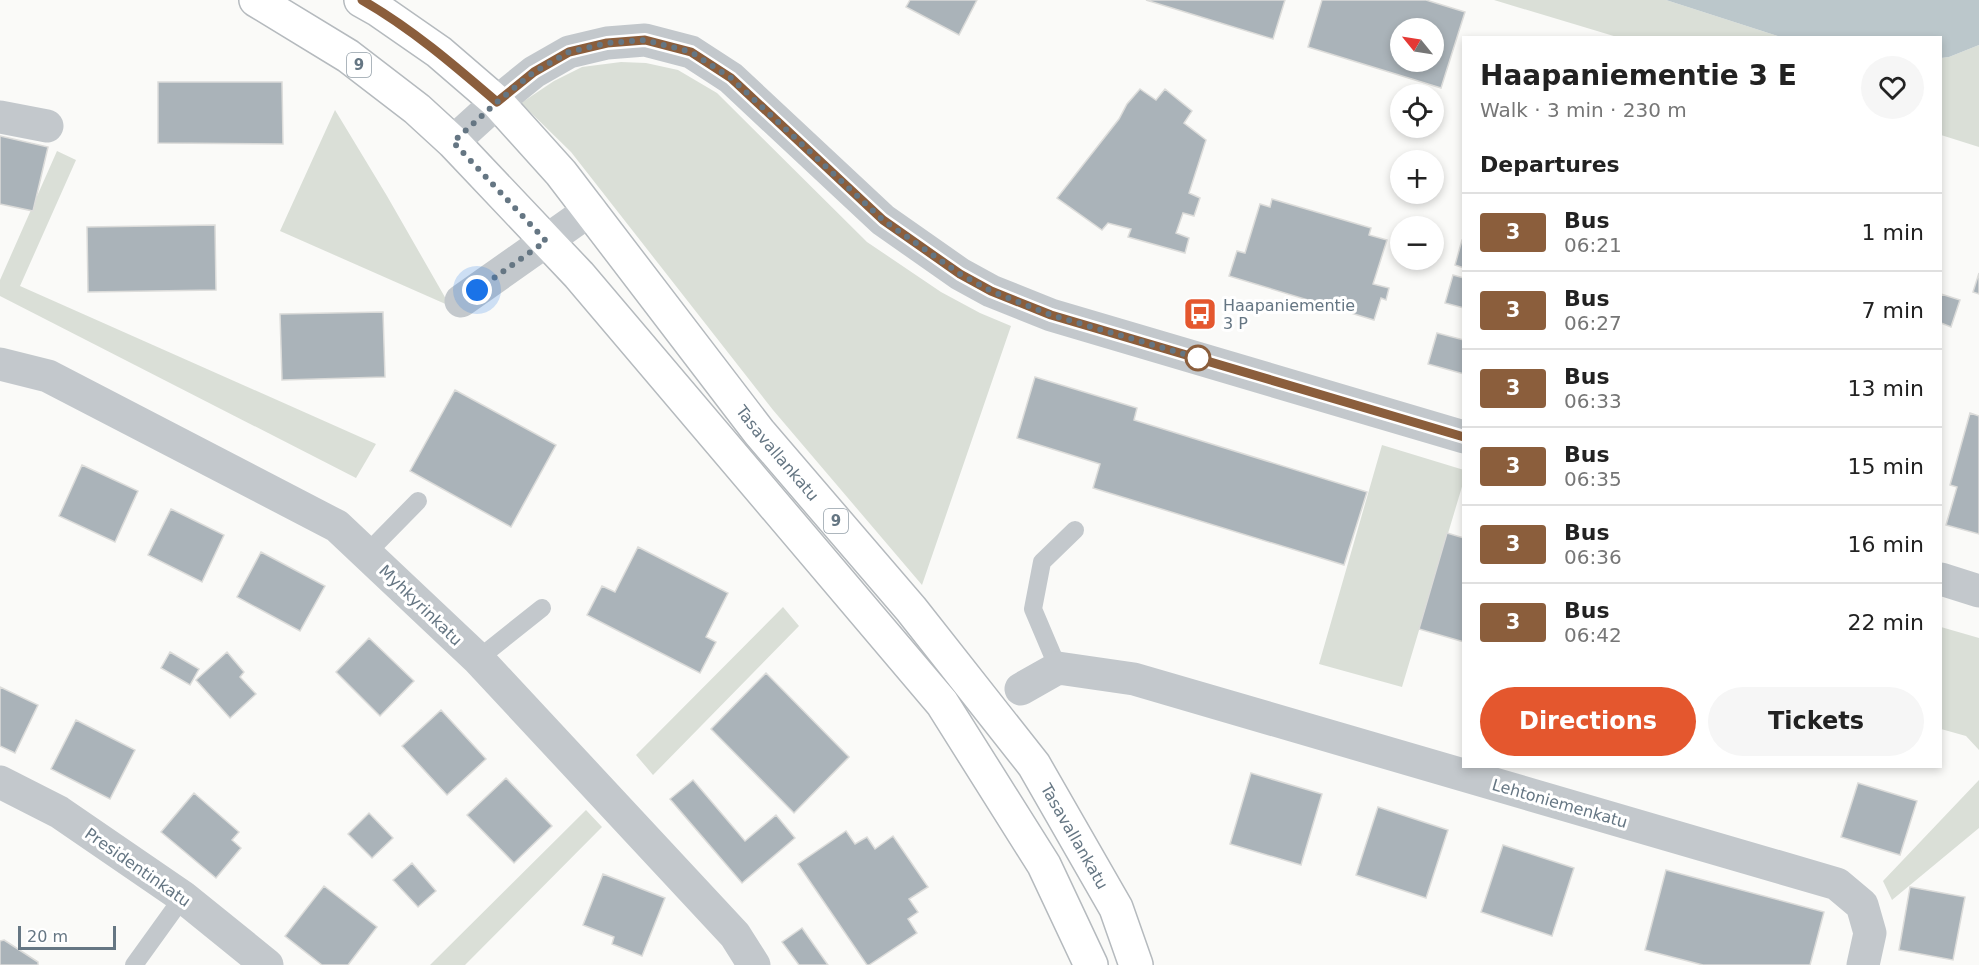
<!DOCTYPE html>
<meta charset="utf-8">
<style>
:root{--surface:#fff;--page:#f6f6f6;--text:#222;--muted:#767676;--line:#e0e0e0;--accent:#e4572e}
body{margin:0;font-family:"DejaVu Sans",sans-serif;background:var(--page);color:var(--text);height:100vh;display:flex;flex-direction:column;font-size:22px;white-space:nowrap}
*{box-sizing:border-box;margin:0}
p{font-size:20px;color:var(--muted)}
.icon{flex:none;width:33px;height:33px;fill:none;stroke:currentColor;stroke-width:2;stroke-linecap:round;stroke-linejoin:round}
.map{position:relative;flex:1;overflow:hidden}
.side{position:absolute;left:1462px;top:36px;width:480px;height:732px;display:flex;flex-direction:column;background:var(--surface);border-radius:0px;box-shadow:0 3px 9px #0003}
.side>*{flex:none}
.badge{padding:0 12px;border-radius:4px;font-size:21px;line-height:39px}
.needle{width:39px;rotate:300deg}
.buttons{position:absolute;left:1390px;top:18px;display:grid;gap:12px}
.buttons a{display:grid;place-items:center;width:54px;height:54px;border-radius:50%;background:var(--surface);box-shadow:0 3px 9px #0003;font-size:30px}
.scale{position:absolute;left:18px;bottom:15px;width:98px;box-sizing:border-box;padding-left:6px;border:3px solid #657683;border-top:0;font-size:16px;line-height:21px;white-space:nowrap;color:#657683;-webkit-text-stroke:4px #fff;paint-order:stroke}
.you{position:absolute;width:30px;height:30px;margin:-15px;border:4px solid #fff;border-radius:50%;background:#1a73e8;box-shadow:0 0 0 9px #1a73e833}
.map>.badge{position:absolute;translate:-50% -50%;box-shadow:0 0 0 3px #fff}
h2{padding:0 18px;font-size:22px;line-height:54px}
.round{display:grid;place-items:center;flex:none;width:63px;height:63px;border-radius:32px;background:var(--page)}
.head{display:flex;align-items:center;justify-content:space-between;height:102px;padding:0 18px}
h1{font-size:28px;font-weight:800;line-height:45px}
.action{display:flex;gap:12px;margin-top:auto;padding:12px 18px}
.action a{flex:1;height:69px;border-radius:36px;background:var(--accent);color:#fff;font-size:24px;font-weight:800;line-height:69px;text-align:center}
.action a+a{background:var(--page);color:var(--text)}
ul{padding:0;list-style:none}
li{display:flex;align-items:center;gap:18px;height:78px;padding:0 18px;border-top:2px solid var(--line)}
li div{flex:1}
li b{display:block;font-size:22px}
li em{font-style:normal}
li .badge{min-width:66px;font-weight:700;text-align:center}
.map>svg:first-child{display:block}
.green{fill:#dadfd7}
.water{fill:#bbc7cb}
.building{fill:#aab3b9;stroke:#dcdcda;stroke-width:1.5;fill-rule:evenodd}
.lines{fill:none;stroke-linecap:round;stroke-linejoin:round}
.primary-casing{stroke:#b5babe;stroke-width:36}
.lane{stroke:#c3c8cc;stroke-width:18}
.street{stroke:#c3c8cc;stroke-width:33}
.primary{stroke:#fff;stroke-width:33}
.line-casing{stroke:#fff;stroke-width:14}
.line{stroke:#8b5e3c;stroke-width:9}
.walk{stroke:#657683;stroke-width:6;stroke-dasharray:0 10.8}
.stop-dot{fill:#fff;stroke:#8b5e3c;stroke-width:3}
.labels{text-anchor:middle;stroke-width:6;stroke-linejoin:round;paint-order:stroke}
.shield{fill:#fff;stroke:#939fa8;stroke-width:1.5}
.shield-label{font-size:15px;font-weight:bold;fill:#657683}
.poi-label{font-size:16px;fill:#657683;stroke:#fff;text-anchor:start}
.street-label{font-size:16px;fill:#657683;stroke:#fff}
</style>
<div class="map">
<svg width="1979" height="965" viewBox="0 0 1979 965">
<rect width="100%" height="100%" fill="#fafaf8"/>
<!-- green -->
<path class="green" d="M1494 0H1666L1781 37H1617Z
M1979 45V147L1941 135V58L1949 57Z
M621 62 646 63 678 70 717 93 867 242 941 292 980 313 1011 326 922 585 773 410 571 152 521 103 554 81 582 67Z
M335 110 387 196 450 306 280 231Z
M57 151 76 160 20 286 376 444 356 478 0 296V280Z
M1382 445 1464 470V480L1402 687 1319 664Z
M783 607 799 626 653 775 636 755Z
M1941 627 1979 638V750L1966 736 1941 729Z
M1979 780V828L1892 900 1883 881Z
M586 810 602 827 465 965H430Z"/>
<!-- water -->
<path class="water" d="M1666 0H1979V45L1949 57 1941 58V38L1781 37Z"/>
<!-- building -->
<path class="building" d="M910 0H977L959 35 906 7Z
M1146 0H1285L1273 39Z
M1322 0H1426L1465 12 1441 88 1308 47ZM1401 28H1434V62H1401Z
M158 82H282L283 144 158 143Z
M1140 89 1156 100 1165 89 1192 111 1184 123 1206 140 1189 193 1200 198 1194 216 1183 213 1176 233 1189 238 1185 253 1128 237 1131 229 1108 223 1102 230 1057 198 1119 119 1127 104Z
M0 136 48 147 33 211 0 204Z
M1272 199 1371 228 1369 235 1387 240 1373 284 1389 288 1386 300 1381 298 1374 320 1229 276 1237 251 1245 253 1260 204 1270 207Z
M215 225 216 290 88 292 87 227Z
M1462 240H1464V268L1455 265Z
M1979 273V294L1973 292Z
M1453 275 1464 278V308L1445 303Z
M1941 294 1960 300 1951 327 1941 323Z
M383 312 385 377 282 380 280 314Z
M1437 333 1464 340V374L1428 364Z
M1035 377 1137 408 1134 420 1367 492 1344 565 1093 488 1100 464 1017 438Z
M455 390 556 445 511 527 410 471Z
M1970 413 1979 416V534L1946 525 1957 487 1950 485Z
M82 465 138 491 115 542 59 516Z
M171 509 224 535 202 582 148 555Z
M1447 533 1464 538V642L1419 629Z
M638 547 728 593 706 637 716 642 700 673 587 615 602 586 615 592Z
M261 552 325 586 300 631 237 597Z
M369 638 414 681 380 716 336 672Z
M170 652 199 669 190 685 161 668Z
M227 652 244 672 240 677 256 694 230 718 196 680Z
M766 673 849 757 794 813 711 729Z
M0 687 38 705 15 753 0 746Z
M441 710 486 759 447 795 402 746Z
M76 720 135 750 110 799 51 769Z
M1251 773 1322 794 1301 865 1230 844Z
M506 778 552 826 514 863 467 815Z
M693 780 745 841 776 815 795 838 742 883 670 799Z
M1858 783 1917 801 1900 855 1841 837Z
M194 793 239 832 232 840 241 848 216 878 161 832Z
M1378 807 1448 830 1426 898 1356 875Z
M369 813 393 838 372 858 348 834Z
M846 831 855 844 867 837 875 849 893 836 928 887 909 899 918 912 908 919 917 933 869 965H867L798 864Z
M1503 845 1574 868 1552 936 1481 912Z
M412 863 436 891 418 907 393 880Z
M1666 870 1824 912 1810 965H1703L1645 950Z
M603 874 665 898 642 956 612 944 614 937 583 925Z
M324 886 377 927 348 965H322L285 936Z
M1910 887 1965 897 1953 960 1899 950Z
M802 928 828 965H799L782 942Z
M4 940 38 962V965H0V941Z"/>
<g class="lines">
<defs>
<g id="primary">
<path d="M256 0 348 56 417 109 453 142 579 275 942 703 1044 865 1091 965"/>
<path id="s1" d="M361 0 377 9 439 52 497 102 561 173 759 432 911 609 1034 765 1116 908 1136 965"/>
</g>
</defs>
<!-- primary casing -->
<use href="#primary" class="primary-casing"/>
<!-- lane -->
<path class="lane" d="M366 554 418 501
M478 659 542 608
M1058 668 1033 609 1042 562 1075 530
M134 965 183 897"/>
<!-- street -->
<path class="street" d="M0 117 47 126
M453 142 497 102 534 72 569 52 607 43 645 40 691 52 731 78 883 220 960 274 991 291 1051 315 1464 437
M461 301 590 210
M0 364 48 376 337 526 478 659 735 935 754 965
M1941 579 1979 591
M1021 689 1058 668 1134 679 1837 884 1862 905 1870 933 1863 965
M0 782 59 812 183 897 267 965"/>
<!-- primary -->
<use href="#primary" class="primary"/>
</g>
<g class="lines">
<defs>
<path id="line" d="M362 0C411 28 454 65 497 102L534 72 569 52 607 43 645 40 691 52 731 78 883 220 960 274 991 291 1051 315 1464 437"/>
</defs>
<!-- line casing -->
<use href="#line" class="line-casing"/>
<!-- line -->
<use href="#line" class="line"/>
<!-- walk -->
<path class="walk" d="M477 290 546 241 453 142 497 102 534 72 569 52 607 43 645 40 691 52 731 78 883 220 960 274 991 291 1051 315 1201 359 1198 358"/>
</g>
<!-- icons -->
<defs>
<symbol id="bus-square" viewBox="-11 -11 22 22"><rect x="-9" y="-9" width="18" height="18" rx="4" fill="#e4572e" stroke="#fff"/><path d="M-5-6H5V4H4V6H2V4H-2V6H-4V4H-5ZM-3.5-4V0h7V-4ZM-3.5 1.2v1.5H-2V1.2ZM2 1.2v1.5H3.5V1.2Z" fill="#fff"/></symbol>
</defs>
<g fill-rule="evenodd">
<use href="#bus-square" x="1181" y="295" width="38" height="38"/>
</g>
<!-- markers -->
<circle class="stop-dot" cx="1198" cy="358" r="12"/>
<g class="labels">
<!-- shield labels -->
<g class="shield">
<rect x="347" y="53" width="24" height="24" rx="4.5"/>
<rect x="824" y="509" width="24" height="24" rx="4.5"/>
</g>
<g class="shield-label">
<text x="359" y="70">9</text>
<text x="836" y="526">9</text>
</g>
<!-- poi labels -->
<g class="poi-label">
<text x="1223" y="311">Haapaniementie<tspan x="1223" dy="18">3 P</tspan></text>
</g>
<!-- street labels -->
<g class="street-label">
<text dy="6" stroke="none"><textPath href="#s1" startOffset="620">Tasavallankatu</textPath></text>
<text transform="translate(421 605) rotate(44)" y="6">Myhkyrinkatu</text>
<text transform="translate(1560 803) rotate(16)" y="6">Lehtoniemenkatu</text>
<text dy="6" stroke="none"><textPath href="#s1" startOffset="1106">Tasavallankatu</textPath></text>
<text transform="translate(138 867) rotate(35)" y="6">Presidentinkatu</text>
</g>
</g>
</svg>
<div class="buttons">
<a><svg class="needle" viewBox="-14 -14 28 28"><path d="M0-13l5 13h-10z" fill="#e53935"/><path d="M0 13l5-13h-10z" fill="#767676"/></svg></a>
<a><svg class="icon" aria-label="locate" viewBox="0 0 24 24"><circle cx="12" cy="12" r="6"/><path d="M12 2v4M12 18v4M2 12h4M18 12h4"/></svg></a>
<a>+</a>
<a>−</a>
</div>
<div class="scale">20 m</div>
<div class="you" style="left:477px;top:290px"></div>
<section class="side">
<div class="head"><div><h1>Haapaniementie 3 E</h1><p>Walk · 3 min · 230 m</p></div><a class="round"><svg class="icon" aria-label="heart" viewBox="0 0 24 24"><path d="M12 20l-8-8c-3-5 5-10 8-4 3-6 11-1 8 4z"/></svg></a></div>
<h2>Departures</h2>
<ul>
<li><span class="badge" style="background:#8b5e3c;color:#fff">3</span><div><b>Bus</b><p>06:21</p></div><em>1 min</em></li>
<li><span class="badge" style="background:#8b5e3c;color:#fff">3</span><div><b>Bus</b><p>06:27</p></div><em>7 min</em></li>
<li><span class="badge" style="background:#8b5e3c;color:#fff">3</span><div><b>Bus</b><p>06:33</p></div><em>13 min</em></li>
<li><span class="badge" style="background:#8b5e3c;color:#fff">3</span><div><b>Bus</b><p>06:35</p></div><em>15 min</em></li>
<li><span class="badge" style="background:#8b5e3c;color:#fff">3</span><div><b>Bus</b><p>06:36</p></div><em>16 min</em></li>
<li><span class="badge" style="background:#8b5e3c;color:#fff">3</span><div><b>Bus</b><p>06:42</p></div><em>22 min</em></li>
</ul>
<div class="action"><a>Directions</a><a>Tickets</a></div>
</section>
</div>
